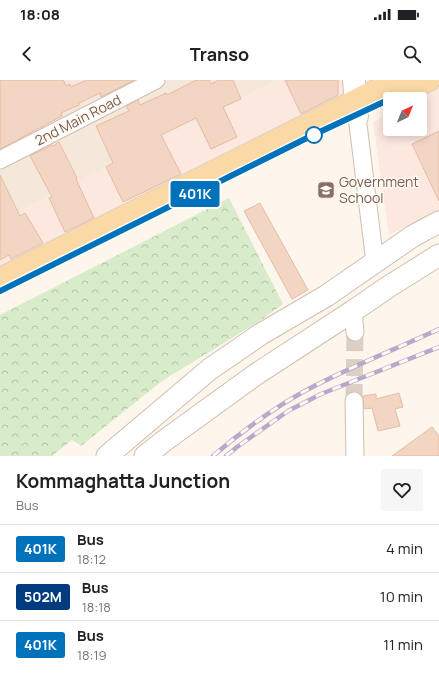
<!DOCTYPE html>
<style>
:root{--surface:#fff;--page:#f6f6f6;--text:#202124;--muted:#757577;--line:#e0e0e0}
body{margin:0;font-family:Manrope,sans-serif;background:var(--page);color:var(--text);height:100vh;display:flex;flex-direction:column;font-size:15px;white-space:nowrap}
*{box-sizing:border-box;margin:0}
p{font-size:13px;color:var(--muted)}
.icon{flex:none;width:22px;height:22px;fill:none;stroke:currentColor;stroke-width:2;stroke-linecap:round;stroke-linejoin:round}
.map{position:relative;height:376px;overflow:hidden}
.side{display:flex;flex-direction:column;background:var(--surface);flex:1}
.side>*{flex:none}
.badge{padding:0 8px;border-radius:3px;font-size:14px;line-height:26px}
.needle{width:26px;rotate:43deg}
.controls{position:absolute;left:383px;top:12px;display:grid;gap:8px}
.controls a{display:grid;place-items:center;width:44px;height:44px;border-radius:4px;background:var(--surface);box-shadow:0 2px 10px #0003;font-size:20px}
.map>.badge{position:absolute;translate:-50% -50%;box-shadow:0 0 0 2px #fff}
.round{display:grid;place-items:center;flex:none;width:42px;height:42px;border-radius:4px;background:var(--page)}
.summary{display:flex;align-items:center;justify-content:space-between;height:68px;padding:0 16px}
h1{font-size:19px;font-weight:700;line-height:30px}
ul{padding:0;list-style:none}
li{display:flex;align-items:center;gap:12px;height:48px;padding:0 16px;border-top:1px solid var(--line)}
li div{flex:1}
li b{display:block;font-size:15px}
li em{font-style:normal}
li .badge{min-width:44px;font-weight:700;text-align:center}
.status{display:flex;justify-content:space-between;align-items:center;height:28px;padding:0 20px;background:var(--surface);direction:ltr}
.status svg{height:11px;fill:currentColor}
header{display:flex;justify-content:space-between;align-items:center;height:52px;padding:0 16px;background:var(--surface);font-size:18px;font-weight:700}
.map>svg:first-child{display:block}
.residential{fill:#f5e8da}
.commercial{fill:#fde8e0}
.park{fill:url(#park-crowns)}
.building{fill:#f3d5c3;stroke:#e6bba3}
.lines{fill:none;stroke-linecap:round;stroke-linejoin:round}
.minor-tunnel{stroke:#dcd0c4;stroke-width:17;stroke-dasharray:17 8;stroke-linecap:butt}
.minor-casing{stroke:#d1beb0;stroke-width:19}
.tertiary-casing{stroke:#d1beb0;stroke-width:23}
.secondary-casing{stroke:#d6c0b0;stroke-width:24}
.primary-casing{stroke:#dad1cd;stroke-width:24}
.minor{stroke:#fff;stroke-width:17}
.tertiary{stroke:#fff;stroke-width:21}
.secondary{stroke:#fff;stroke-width:22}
.primary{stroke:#fbd9a5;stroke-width:22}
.rail-casing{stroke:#b9a8c9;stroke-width:4.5}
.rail{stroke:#fffaf3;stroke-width:3;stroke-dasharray:9;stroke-linecap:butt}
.line-casing{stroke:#fff;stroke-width:9}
.line{stroke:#0072bc;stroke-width:6}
.stop-dot{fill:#fff;stroke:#0072bc;stroke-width:2}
.labels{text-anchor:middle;stroke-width:3;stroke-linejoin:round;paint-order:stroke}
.street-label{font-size:14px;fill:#7a5c4d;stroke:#fffaf3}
.education-label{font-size:14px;fill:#785e54;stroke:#fffaf3;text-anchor:start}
</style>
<div class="status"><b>18:08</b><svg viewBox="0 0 49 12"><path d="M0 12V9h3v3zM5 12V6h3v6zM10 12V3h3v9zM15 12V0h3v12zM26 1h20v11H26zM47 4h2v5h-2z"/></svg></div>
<header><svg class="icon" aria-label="back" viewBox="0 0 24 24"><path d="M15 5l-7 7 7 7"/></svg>Transo<svg class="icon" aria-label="search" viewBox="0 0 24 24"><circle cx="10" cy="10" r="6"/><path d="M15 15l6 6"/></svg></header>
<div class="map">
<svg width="439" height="376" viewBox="0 0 439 376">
<defs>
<pattern id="park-crowns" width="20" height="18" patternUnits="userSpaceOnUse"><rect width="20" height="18" fill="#d8ecc9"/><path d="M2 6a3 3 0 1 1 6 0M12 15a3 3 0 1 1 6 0" fill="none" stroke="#b4c2a5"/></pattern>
</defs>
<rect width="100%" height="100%" fill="#fdf6ec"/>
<!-- residential -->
<path class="residential" d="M0 0H277L0 141Z"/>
<!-- commercial -->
<path class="commercial" d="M277 0H346V20L0 194V141Z
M439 7V131L389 155 373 42 390 33V49H420V19H416Z"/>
<!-- park -->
<path class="park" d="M229 118 283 224 258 242 162 301 81 366 72 360 52 376H0V235Z"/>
<!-- building -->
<path class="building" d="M0 0H63L66 6 70 4 71 7 87 0H134L101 17 100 13 79 23V25L61 33 62 36 0 69Z
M196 0H209L211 4 219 0H233L241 19 223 27 237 57 211 69 196 38 161 55 181 94 123 122 106 87 113 83 96 46 129 31 126 26 138 20 140 25 166 13 167 15Z
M285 0H338V15L301 34Z
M439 51V121L412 64Z
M59 62 77 98 76 99 94 138 65 152 49 118 52 117 30 76 52 65 53 66Z
M0 95 20 136 25 133 43 163 11 179 9 175 0 180Z
M260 123 308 210 292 219 244 131Z
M399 313 403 327 395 329 400 346 378 351 372 328 364 329 363 316 376 314V319Z
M432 347 439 356V376H392Z"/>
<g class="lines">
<!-- minor-tunnel -->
<path class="minor-tunnel" d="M354 321 355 252"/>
<defs>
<path id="minor" d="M357 36 375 183
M0 80 156 0
M353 231 355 252
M354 321 355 376"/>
<path id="tertiary" d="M107 376 210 289 261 254 326 216 413 156 439 142
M145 376 164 361 255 295 353 231 388 207 439 175"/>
<path id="secondary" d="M354 0 357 36"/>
<path id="primary" d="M391 19 429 0
M0 199 397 0"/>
</defs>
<!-- minor casing -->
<use href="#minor" class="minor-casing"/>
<!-- tertiary casing -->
<use href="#tertiary" class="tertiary-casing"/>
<!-- secondary casing -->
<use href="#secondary" class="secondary-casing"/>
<!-- primary casing -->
<use href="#primary" class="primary-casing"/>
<!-- minor -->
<use href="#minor" class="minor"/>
<!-- tertiary -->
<use href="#tertiary" class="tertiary"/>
<!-- secondary -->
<use href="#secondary" class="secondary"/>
<!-- primary -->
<use href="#primary" class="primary"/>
<defs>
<path id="rail" d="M213 376C241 352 271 330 303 312 347 288 394 270 439 249
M226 376 237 367 288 331 321 314 439 267"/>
</defs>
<!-- rail casing -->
<use href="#rail" class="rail-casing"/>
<!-- rail -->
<use href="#rail" class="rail"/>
</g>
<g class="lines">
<defs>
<path id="line" d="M0 211 311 56 390 19"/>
</defs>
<!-- line casing -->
<use href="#line" class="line-casing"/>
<!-- line -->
<use href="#line" class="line"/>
</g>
<!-- icons -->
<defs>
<symbol id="school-square" viewBox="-11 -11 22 22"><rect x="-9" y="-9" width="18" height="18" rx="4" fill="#8d6e63" stroke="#fffaf3"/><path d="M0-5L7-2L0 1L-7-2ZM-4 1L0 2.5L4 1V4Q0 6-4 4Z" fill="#fff"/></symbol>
</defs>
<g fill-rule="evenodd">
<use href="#school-square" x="316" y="100" width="20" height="20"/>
</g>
<!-- markers -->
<circle class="stop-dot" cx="314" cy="55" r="8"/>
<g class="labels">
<!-- street labels -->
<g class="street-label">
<text transform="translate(78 40) rotate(-27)" y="5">2nd Main Road</text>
</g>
<!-- education labels -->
<g class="education-label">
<text x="339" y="107">Government<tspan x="339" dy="16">School</tspan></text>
</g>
</g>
</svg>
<div class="controls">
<a><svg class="needle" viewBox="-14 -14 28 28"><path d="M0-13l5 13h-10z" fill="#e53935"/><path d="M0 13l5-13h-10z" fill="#757577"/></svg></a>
</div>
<b class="badge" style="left:195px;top:114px;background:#0072bc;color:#fff">401K</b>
</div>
<section class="side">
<div class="summary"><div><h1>Kommaghatta Junction</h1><p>Bus</p></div><a class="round"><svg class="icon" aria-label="heart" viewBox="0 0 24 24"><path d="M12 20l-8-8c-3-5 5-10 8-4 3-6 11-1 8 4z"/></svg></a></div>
<ul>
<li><span class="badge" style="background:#0072bc;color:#fff">401K</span><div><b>Bus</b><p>18:12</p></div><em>4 min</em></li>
<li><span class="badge" style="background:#003b80;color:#fff">502M</span><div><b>Bus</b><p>18:18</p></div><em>10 min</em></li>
<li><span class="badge" style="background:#0072bc;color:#fff">401K</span><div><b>Bus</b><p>18:19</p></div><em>11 min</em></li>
</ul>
</section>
